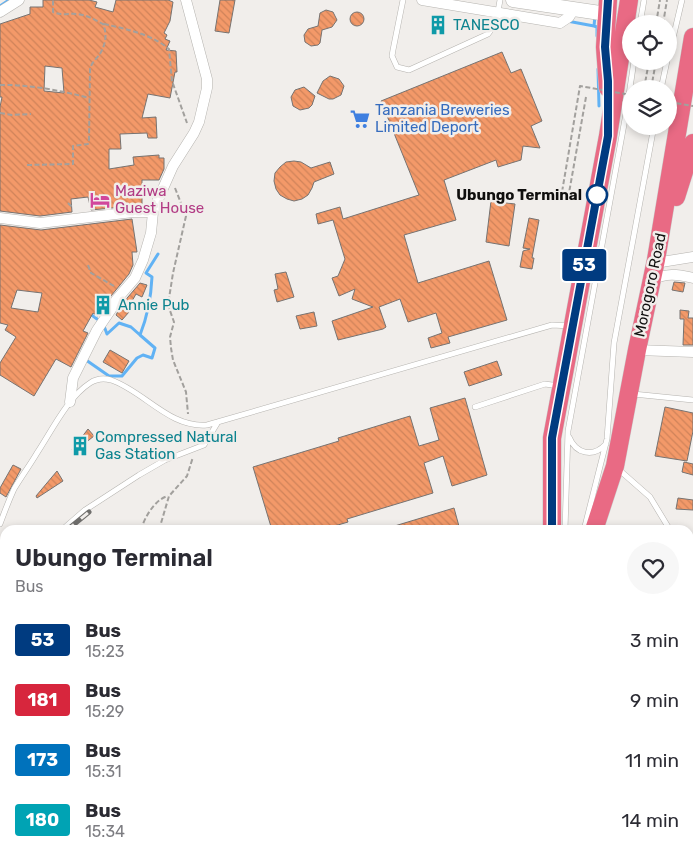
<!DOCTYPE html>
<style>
:root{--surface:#fff;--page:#f7f7f7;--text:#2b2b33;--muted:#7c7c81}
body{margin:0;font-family:Rubik,sans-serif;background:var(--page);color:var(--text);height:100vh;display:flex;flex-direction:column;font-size:19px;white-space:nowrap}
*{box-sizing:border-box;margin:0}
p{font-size:16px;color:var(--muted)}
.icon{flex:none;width:28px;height:28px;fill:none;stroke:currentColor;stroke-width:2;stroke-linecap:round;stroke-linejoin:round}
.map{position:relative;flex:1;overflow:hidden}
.panel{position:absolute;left:0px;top:525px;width:694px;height:336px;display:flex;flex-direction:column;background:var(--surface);border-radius:15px 15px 0 0;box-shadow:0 2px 8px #0003}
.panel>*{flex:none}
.badge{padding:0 10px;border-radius:4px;font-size:18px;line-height:32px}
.fabs{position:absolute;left:622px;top:15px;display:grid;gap:10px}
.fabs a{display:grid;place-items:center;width:55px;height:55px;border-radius:50%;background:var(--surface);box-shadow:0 2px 8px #0003;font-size:25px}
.map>.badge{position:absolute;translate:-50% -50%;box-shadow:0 0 0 2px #fff}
.round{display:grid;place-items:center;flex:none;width:52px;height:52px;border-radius:26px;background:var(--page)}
.summary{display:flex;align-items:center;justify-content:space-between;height:85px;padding:0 15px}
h1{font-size:24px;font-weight:600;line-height:38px}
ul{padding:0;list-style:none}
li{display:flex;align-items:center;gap:15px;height:60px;padding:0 15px}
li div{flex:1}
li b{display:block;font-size:19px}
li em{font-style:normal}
li .badge{min-width:55px;font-weight:700;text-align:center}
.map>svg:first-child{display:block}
.cemetery{fill:url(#cemetery-stones)}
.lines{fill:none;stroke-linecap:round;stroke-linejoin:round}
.stream{stroke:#61b2f4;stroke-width:3}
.building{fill:url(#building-back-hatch);stroke:#777371;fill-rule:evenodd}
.lane-casing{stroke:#b5b3af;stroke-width:6}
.street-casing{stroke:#b5b3af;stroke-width:11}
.secondary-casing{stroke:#b5b3af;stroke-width:15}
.highway-casing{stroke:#cacaca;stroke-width:19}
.path{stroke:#a2a09d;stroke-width:2;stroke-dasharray:5 2.5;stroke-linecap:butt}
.lane{stroke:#fff;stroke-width:5}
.street{stroke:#fff;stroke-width:10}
.secondary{stroke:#fff;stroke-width:14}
.highway{stroke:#e96a84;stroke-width:18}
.rail-casing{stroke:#706f6d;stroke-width:5}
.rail{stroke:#f1eeeb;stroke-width:3;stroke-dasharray:9;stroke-linecap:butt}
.path-bridge{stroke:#a2a09d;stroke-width:2;stroke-dasharray:5 2.5;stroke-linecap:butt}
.line-casing{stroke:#fff;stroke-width:11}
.line{stroke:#003b80;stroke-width:8}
.stop-dot{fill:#fff;stroke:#003b80;stroke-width:2.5}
.labels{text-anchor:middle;stroke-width:5;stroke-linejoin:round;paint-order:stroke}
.culture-label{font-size:15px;fill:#0d838f;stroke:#f1eeeb;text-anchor:start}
.shop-label{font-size:15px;fill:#366cbe;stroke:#f1eeeb;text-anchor:start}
.hotel-label{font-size:15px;fill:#b23c85;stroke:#f1eeeb;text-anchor:start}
.stop-label{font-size:15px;font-weight:bold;fill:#100f0e;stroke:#f1eeeb;text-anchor:end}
.street-label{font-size:15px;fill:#100f0e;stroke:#f1eeeb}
</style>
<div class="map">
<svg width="693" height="861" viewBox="0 0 693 861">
<defs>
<pattern id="cemetery-stones" width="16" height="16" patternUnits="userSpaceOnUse" patternTransform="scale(1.25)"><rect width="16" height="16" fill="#efbb67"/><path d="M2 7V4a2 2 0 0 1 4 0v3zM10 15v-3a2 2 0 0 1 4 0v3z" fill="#cca058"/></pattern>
<pattern id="building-back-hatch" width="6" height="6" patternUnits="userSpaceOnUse" patternTransform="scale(1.25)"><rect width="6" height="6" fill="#f39969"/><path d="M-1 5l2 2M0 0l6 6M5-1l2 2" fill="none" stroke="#cf835a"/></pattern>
</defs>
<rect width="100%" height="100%" fill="#f1eeeb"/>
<!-- cemetery -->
<path class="cemetery" d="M53 856H136L135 861H52Z"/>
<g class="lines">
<!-- stream -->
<path class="stream" d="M0 6 9 0
M595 16 594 26 597 27V36
M567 21 594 26
M598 69 599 106
M89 313 97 319
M104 326 107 334 119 323 131 327 140 335C148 315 151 298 152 277L146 273 158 254
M86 360 109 376H122L137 358 143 355 152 358 155 348 140 335
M119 861 120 856"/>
</g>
<!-- building -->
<path class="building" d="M43 0H89L97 2 95 7 113 12 116 0H168L173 2 170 21 164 33 167 35 165 39 170 41 166 50 176 51 177 72H175L170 98 148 94 142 118 156 117 157 138H148L147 133 120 134 121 149H109V169L134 165 133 157 159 155V158H164V169L159 180H142V205L91 210 88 197 71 199 72 212 40 216 0 211V107L2 97H0V24L30 14V7H43ZM45 66 62 68 64 93 44 91Z
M220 0H235L229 33 215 31Z
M326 10 333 12 337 20 332 27 322 30 320 43 318 45 311 46 305 42 304 35 308 29 318 26 320 13Z
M350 19a7 7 0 1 1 14 0a7 7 0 1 1-14 0Z
M502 52 511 73 521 69 542 121 531 126 540 148 523 146 521 160 498 167 496 160 444 180 456 220 404 235 418 283 489 261 507 320 448 337 450 343 431 348 428 338 442 333 436 313 408 322 400 299 379 307 386 327 383 329 338 340 332 321 373 307 352 299 355 289 339 296 332 278 338 276 345 259 333 220 318 224 316 214 340 207 343 219 419 195 381 101Z
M330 76 339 79 344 86 341 95 333 99H329L317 93 323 81Z
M304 87 315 96 312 105 309 108 300 110 293 106 291 97 295 90Z
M294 161 301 162 311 168 330 162 334 174 314 182 312 188 308 195 302 199 294 201 287 199 280 195 276 189 274 181 275 173 280 167 286 162Z
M491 201 515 204 509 246 486 242Z
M529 218 539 220 532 258H534L532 269 520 267 523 251 530 249 523 248Z
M132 219 137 252H132L133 265 129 274 111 296 98 316 93 313 83 331 88 333 71 367 56 359 34 396 0 375V363L16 337 5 330 8 325 0 323V225L41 230ZM17 290 42 293 38 312 11 308Z
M286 272 294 297 277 302 274 290 278 289 275 274Z
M674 282 685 283 683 292 672 290Z
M140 283 147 285 142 297 136 294 127 310 129 312 122 320 116 315 122 304Z
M680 310 689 311 688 318H693V345H683L684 319H680Z
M314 312 317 326 300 329 296 316Z
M110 350 129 361 122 373 103 362Z
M497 361 502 375 469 386 464 372Z
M465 398 487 475 452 486 443 456 424 463 433 493 347 519 348 522 321 530H272L253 467 339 441 338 438 410 416 419 446 439 440 430 408Z
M665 407 693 413V431L687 461 655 456Z
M88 429 94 436 74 452 72 450Z
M684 462 693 464V475L682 472Z
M13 465 21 469 6 497 0 493V488Z
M57 471 63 481 37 498 36 496Z
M678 498 693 500V510L676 509Z
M454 508 460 530H388V528Z"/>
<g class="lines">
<defs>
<path id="lane" d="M403 0 393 50 392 56 397 67 409 70 488 34 496 23 500 0
M640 24 644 0
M669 55 682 0
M661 89 667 61
M633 394 693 400
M475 407 545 384 559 386
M569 437C576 454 593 458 606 444
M617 468 650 497 670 530
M0 524C4 513 9 500 14 489 21 477 30 465 37 453 51 432 68 397 90 383 96 379 104 378 111 380 144 391 169 428 207 425L552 325 571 326
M62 530 85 510 139 475 165 460 204 445 218 422
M565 530 568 431 627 108 634 61
M584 530 607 439 614 343 654 126
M0 597 5 591
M470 856 498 861
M570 861 571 856"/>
<path id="street" d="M422 0 560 23 569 17 574 9
M0 12 19 0
M0 218 40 223 133 212H153
M655 263 693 257
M651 280C667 273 676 274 693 278
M637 350 693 352
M70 402 73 378 97 330 112 308 116 300 135 278 143 260 151 233 153 212 157 202 173 166 194 133 199 122 207 88V79L186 0
M689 715 693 681
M689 734 693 735"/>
<path id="secondary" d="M513 0 607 14"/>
<path id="highway" d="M608 88 605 47 608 0
M676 197 693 143
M552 530V438L608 136 629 0
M594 530 615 466 637 350 656 260 693 37
M530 861V856
M551 861V856"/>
</defs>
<!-- lane casing -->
<use href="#lane" class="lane-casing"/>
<!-- street casing -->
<use href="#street" class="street-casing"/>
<!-- secondary casing -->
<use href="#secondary" class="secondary-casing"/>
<!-- highway casing -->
<use href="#highway" class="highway-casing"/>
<!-- path -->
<path class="path" d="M104 24C126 29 151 34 169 49L172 81 187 123
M656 24 660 0
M663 24 667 0
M0 85C26 84 64 91 89 98
M644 89 649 61
M651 89 656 61
M0 113 12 115 31 114
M27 165 73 164V146L88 144 89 141 90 69C92 61 98 58 101 52 106 43 107 33 103 24 95 20 87 15 77 14 69 13 62 16 53 12V0
M175 188 186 216 173 273 168 305 174 322 170 337 171 348 173 360 186 392 188 414
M68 203 73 208
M88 265 91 273 114 286
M141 530C144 518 155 499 168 496
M159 530 169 496 187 476 193 457"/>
<!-- lane -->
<use href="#lane" class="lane"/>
<!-- street -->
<use href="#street" class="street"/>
<!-- secondary -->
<use href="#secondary" class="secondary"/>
<!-- highway -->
<use href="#highway" class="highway"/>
<defs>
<path id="rail" d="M67 530 89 512
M0 622 5 613"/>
</defs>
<!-- rail casing -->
<use href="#rail" class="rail-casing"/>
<!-- rail -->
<use href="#rail" class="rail"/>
<!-- path-bridge -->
<path class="path-bridge" d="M586 97 569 193 562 192 580 86 631 95
M669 102 693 106"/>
</g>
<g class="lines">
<defs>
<path id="line" d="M552 530V438L608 136V81L605 47 608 0"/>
</defs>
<!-- line casing -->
<use href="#line" class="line-casing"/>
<!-- line -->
<use href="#line" class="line"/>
</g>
<!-- icons -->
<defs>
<symbol id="building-bare" viewBox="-9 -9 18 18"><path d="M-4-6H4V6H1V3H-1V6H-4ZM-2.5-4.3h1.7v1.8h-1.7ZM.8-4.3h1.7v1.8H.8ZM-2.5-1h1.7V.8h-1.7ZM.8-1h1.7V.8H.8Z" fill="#0f9aa8" stroke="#f1eeeb" stroke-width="2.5" paint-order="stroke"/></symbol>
<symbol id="supermarket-bare" viewBox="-9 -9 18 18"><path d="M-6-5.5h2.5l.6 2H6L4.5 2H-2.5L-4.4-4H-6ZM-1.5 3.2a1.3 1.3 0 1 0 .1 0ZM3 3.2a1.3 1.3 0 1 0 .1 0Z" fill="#3f7fe0" stroke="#f1eeeb" stroke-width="2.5" paint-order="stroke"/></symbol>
<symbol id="hotel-bare" viewBox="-9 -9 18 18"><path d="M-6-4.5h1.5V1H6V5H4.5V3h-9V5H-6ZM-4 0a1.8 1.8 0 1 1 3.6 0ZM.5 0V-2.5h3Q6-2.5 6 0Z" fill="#d1479c" stroke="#f1eeeb" stroke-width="2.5" paint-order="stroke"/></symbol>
</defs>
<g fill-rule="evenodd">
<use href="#building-bare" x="424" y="11" width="28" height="28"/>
<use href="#supermarket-bare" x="346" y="105" width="28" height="28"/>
<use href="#hotel-bare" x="86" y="186" width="28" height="28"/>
<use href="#building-bare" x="89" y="291" width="28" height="28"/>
<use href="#building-bare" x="66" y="432" width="28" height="28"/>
</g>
<!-- markers -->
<circle class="stop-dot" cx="597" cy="195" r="10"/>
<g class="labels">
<!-- culture labels -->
<g class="culture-label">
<text x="453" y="30">TANESCO</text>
<text x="118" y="310">Annie Pub</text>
<text x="95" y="442">Compressed Natural<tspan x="95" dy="17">Gas Station</tspan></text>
</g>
<!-- shop labels -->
<g class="shop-label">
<text x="375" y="115">Tanzania Breweries<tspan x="375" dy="17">Limited Deport</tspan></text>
</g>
<!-- hotel labels -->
<g class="hotel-label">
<text x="115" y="196">Maziwa<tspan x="115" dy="17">Guest House</tspan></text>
</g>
<!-- stop labels -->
<g class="stop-label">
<text x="582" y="200">Ubungo Terminal</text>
</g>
<!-- street labels -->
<g class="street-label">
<text transform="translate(650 285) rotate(-78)" y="5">Morogoro Road</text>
</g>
</g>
</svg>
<div class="fabs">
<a><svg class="icon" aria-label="locate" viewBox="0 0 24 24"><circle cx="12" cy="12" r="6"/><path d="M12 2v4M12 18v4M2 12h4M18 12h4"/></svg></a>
<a><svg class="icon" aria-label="layers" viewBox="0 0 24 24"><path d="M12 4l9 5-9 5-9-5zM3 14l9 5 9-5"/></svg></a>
</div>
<b class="badge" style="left:584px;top:265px;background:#003b80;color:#fff">53</b>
<section class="panel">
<div class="summary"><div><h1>Ubungo Terminal</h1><p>Bus</p></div><a class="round"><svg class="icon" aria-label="heart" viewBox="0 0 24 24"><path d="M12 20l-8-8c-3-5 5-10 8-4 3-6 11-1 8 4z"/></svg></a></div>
<ul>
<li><span class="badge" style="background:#003b80;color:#fff">53</span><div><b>Bus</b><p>15:23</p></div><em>3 min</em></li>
<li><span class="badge" style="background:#d7263d;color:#fff">181</span><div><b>Bus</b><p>15:29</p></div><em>9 min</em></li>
<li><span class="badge" style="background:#0072bc;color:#fff">173</span><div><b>Bus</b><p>15:31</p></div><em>11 min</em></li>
<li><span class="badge" style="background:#00a3b4;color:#fff">180</span><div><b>Bus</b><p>15:34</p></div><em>14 min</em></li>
</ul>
</section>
</div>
